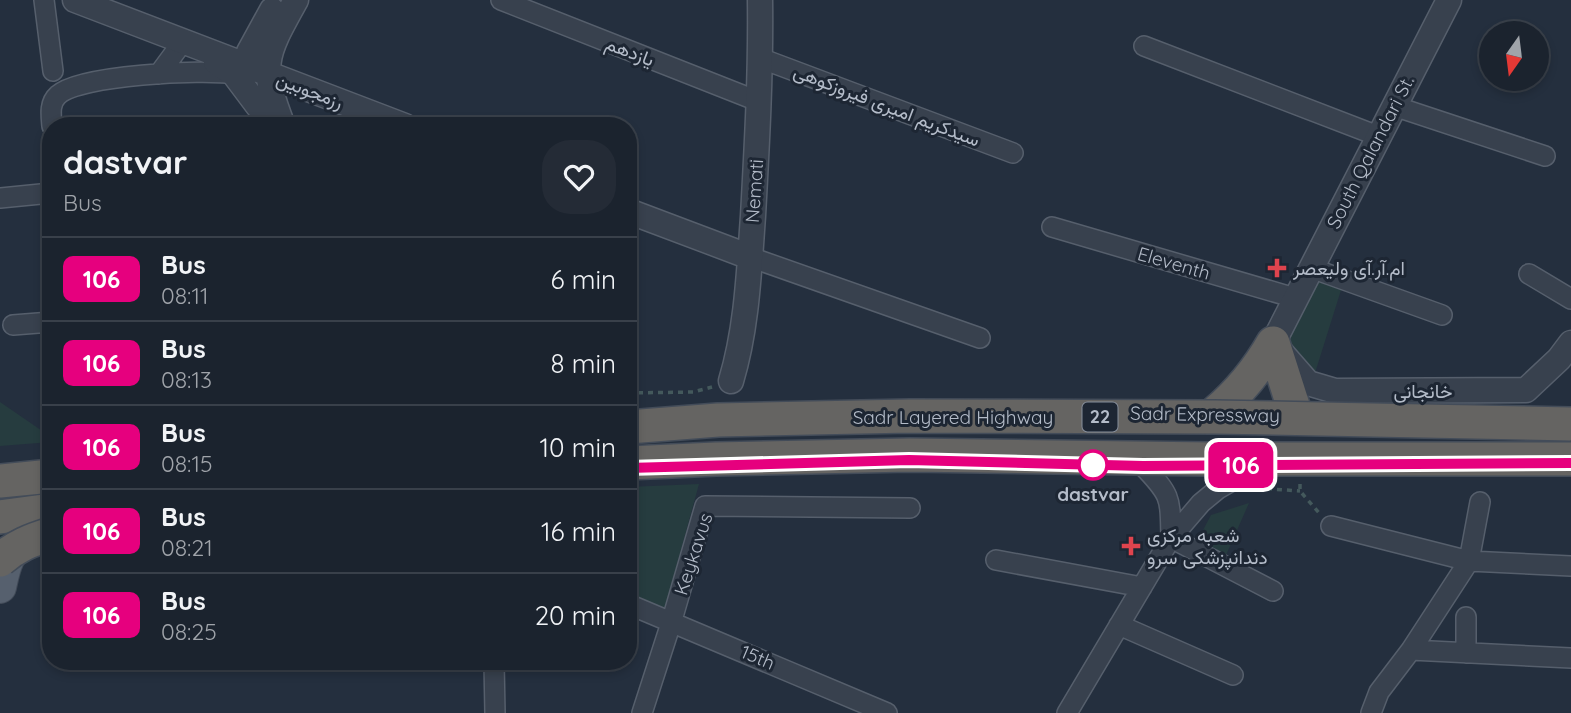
<!DOCTYPE html>
<meta charset="utf-8">
<style>
:root{--surface:#1b232e;--page:#242b36;--text:#f1f3f6;--muted:#a0a4aa;--line:#39404a}
body{margin:0;font-family:Quicksand,Vazirmatn,sans-serif;background:var(--page);color:var(--text);height:100vh;display:flex;flex-direction:column;font-size:26px;white-space:nowrap}
*{box-sizing:border-box;margin:0}
p{font-size:23px;color:var(--muted)}
.icon{flex:none;width:38px;height:38px;fill:none;stroke:currentColor;stroke-width:2;stroke-linecap:round;stroke-linejoin:round}
.map{position:relative;flex:1;overflow:hidden}
.side{position:absolute;left:42px;top:117px;width:595px;height:553px;display:flex;flex-direction:column;background:var(--surface);border-radius:28px;box-shadow:0 4px 10px #0003,0 0 0 2px var(--line)}
.side>*{flex:none}
.badge{padding:0 14px;border-radius:10px;font-size:24px;line-height:46px}
.needle{width:46px;rotate:194deg}
.fabs{position:absolute;left:1479px;top:21px;display:grid;gap:14px}
.fabs a{display:grid;place-items:center;width:70px;height:70px;border-radius:50%;background:var(--surface);box-shadow:0 4px 10px #0003,0 0 0 2px var(--line);font-size:35px}
.map>.badge{position:absolute;translate:-50% -50%;box-shadow:0 0 0 4px #fff}
.round{display:grid;place-items:center;flex:none;width:74px;height:74px;border-radius:28px;background:var(--page)}
.summary{display:flex;align-items:center;justify-content:space-between;height:119px;padding:0 21px}
h1{font-size:33px;font-weight:700;line-height:52px}
ul{padding:0;list-style:none}
li{display:flex;align-items:center;gap:21px;height:84px;padding:0 21px;border-top:2px solid var(--line)}
li div{flex:1}
li b{display:block;font-size:26px}
li em{font-style:normal}
li .badge{min-width:77px;font-weight:700;text-align:center}
.map>svg:first-child{display:block}
.green{fill:#263c3f}
.lines{fill:none;stroke-linecap:round;stroke-linejoin:round}
.minor-casing{stroke:#565f6c;stroke-width:22}
.tertiary-casing{stroke:#565f6c;stroke-width:27}
.primary-casing{stroke:#414a57;stroke-width:34}
.trunk-casing{stroke:#434c59;stroke-width:36}
.path{stroke:#44595c;stroke-width:3.5;stroke-dasharray:5 5;stroke-linecap:butt}
.minor{stroke:#38414e;stroke-width:19}
.tertiary{stroke:#38414e;stroke-width:24}
.primary{stroke:#56606e;stroke-width:32}
.trunk{stroke:#656462;stroke-width:33}
.trunk-bridge-casing{stroke:#434c59;stroke-width:36;stroke-linecap:butt}
.trunk-bridge{stroke:#656462;stroke-width:33}
.line-casing{stroke:#fff;stroke-width:16}
.line{stroke:#e6007e;stroke-width:10}
.health-dot{fill:#e0444e;stroke:#1d2633;stroke-width:2.5}
.stop-dot{fill:#fff;stroke:#e6007e;stroke-width:3.5}
.labels{text-anchor:middle;stroke-width:6;stroke-linejoin:round;paint-order:stroke}
.shield{fill:#1d2633;stroke:#878f9c;stroke-width:2}
.shield-label{font-size:18px;font-weight:bold;fill:#b4bcc9}
.street-label{font-size:19px;fill:#b4bcc9;stroke:#1d2633}
.poi-label{font-size:19px;fill:#b4bcc9;stroke:#1d2633;text-anchor:start}
.stop-label{font-size:19px;font-weight:bold;fill:#b4bcc9;stroke:#1d2633}
</style>
<div class="map">
<svg width="1571" height="713" viewBox="0 0 1571 713">
<rect width="100%" height="100%" fill="#242f3e"/>
<!-- green -->
<path class="green" d="M1317 276 1342 287 1315 373 1286 343Z
M0 402 51 437V442L0 446Z
M699 484 665 608 628 594V487Z
M1249 503 1223 562 1194 547 1211 515Z"/>
<g class="lines">
<defs>
<path id="minor" d="M44 0 53 71
M501 0 760 102
M1144 46 1378 136
M760 58 1013 153
M159 74 184 40
M1394 106 1545 156
M52 126C51 115 49 103 58 95 79 75 203 69 234 74
M0 198 51 193
M1052 227 1295 298
M750 257 980 338
M1311 268 1442 315
M1529 274 1571 299
M13 325 51 322
M1143 466C1172 496 1170 498 1171 538
M1331 526 1469 561 1571 566
M1171 538 1273 591
M996 560 1142 587
M628 604 887 713
M1466 617V653
M1119 625 1233 675
M1411 650 1571 658
M494 662 495 713
M642 713 672 620 705 506 910 508
M1067 713 1171 538 1201 503 1218 489 1260 465
M1371 713 1379 692 1411 650 1469 561 1480 502"/>
<path id="tertiary" d="M75 0 405 126
M1449 0 1273 343 1308 383 1335 391 1526 390 1559 359 1571 343
M216 62 234 74 258 106
M245 66 249 52 272 10
M283 126C259 64 265 56 296 0
M628 211 750 257
M731 381C747 328 749 271 753 216 757 144 761 72 760 0"/>
<path id="primary" d="M0 587C4 569 7 551 24 541"/>
<path id="trunk" d="M1273 343 1296 415
M1215 413C1240 392 1257 371 1273 343
M0 481 51 476
M0 517 51 510"/>
</defs>
<!-- minor casing -->
<use href="#minor" class="minor-casing"/>
<!-- tertiary casing -->
<use href="#tertiary" class="tertiary-casing"/>
<!-- primary casing -->
<use href="#primary" class="primary-casing"/>
<!-- trunk casing -->
<use href="#trunk" class="trunk-casing"/>
<!-- path -->
<path class="path" d="M628 393 693 392 712 387
M1300 484V491L1320 514
M1257 488 1300 491"/>
<!-- minor -->
<use href="#minor" class="minor"/>
<!-- tertiary -->
<use href="#tertiary" class="tertiary"/>
<!-- primary -->
<use href="#primary" class="primary"/>
<!-- trunk -->
<use href="#trunk" class="trunk"/>
<defs>
<path id="trunk-bridge" d="M628 427 718 420 910 416 1215 417 1571 424
M628 463 716 459 910 455 1211 459H1571
M0 560C16 546 31 540 51 534"/>
</defs>
<!-- trunk-bridge casing -->
<use href="#trunk-bridge" class="trunk-bridge-casing"/>
<!-- trunk-bridge -->
<use href="#trunk-bridge" class="trunk-bridge"/>
</g>
<g class="lines">
<defs>
<path id="line" d="M628 468 909 460 1143 466 1571 463"/>
</defs>
<!-- line casing -->
<use href="#line" class="line-casing"/>
<!-- line -->
<use href="#line" class="line"/>
</g>
<!-- markers -->
<g class="health-dot">
<path d="M1273.5 257.5h7v7h7v7h-7v7h-7v-7h-7v-7h7z"/>
<path d="M1127.5 535.5h7v7h7v7h-7v7h-7v-7h-7v-7h7z"/>
</g>
<circle class="stop-dot" cx="1093" cy="465" r="14"/>
<g class="labels">
<!-- shield labels -->
<rect class="shield" x="1082.5" y="402.5" width="35" height="29" rx="5"/>
<g class="shield-label">
<text x="1100" y="423">22</text>
</g>
<!-- street labels -->
<g class="street-label">
<text transform="translate(630 51) rotate(21)" y="7">یازدهم</text>
<text transform="translate(310 90) rotate(21)" y="7">رزمجوبین</text>
<text transform="translate(887 105) rotate(21)" y="7">سیدکریم امیری فیروزکوهی</text>
<text transform="translate(1370 152) rotate(-63)" y="7">South Qalandari St.</text>
<text transform="translate(754 191) rotate(-86)" y="7">Nemati</text>
<text transform="translate(1174 263) rotate(16)" y="7">Eleventh</text>
<text x="1423" y="398">خانجانی</text>
<text transform="translate(1205 414) rotate(1)" y="7">Sadr Expressway</text>
<text x="953" y="424">Sadr Layered Highway</text>
<text transform="translate(693 554) rotate(-72)" y="7">Keykavus</text>
<text transform="translate(758 657) rotate(23)" y="7">15th</text>
</g>
<!-- poi labels -->
<g class="poi-label">
<text x="1293" y="275">ام.آر.آی ولیعصر</text>
<text x="1147" y="542">شعبه مرکزی<tspan x="1147" dy="22">دندانپزشکی سرو</tspan></text>
</g>
<!-- stop labels -->
<g class="stop-label">
<text x="1093" y="501">dastvar</text>
</g>
</g>
</svg>
<div class="fabs">
<a><svg class="needle" viewBox="-14 -14 28 28"><path d="M0-13l5 13h-10z" fill="#e53935"/><path d="M0 13l5-13h-10z" fill="#a0a4aa"/></svg></a>
</div>
<b class="badge" style="left:1241px;top:465px;background:#e6007e;color:#fff">106</b>
<section class="side">
<div class="summary"><div><h1>dastvar</h1><p>Bus</p></div><a class="round"><svg class="icon" aria-label="heart" viewBox="0 0 24 24"><path d="M12 20l-8-8c-3-5 5-10 8-4 3-6 11-1 8 4z"/></svg></a></div>
<ul>
<li><span class="badge" style="background:#e6007e;color:#fff">106</span><div><b>Bus</b><p>08:11</p></div><em>6 min</em></li>
<li><span class="badge" style="background:#e6007e;color:#fff">106</span><div><b>Bus</b><p>08:13</p></div><em>8 min</em></li>
<li><span class="badge" style="background:#e6007e;color:#fff">106</span><div><b>Bus</b><p>08:15</p></div><em>10 min</em></li>
<li><span class="badge" style="background:#e6007e;color:#fff">106</span><div><b>Bus</b><p>08:21</p></div><em>16 min</em></li>
<li><span class="badge" style="background:#e6007e;color:#fff">106</span><div><b>Bus</b><p>08:25</p></div><em>20 min</em></li>
</ul>
</section>
</div>
